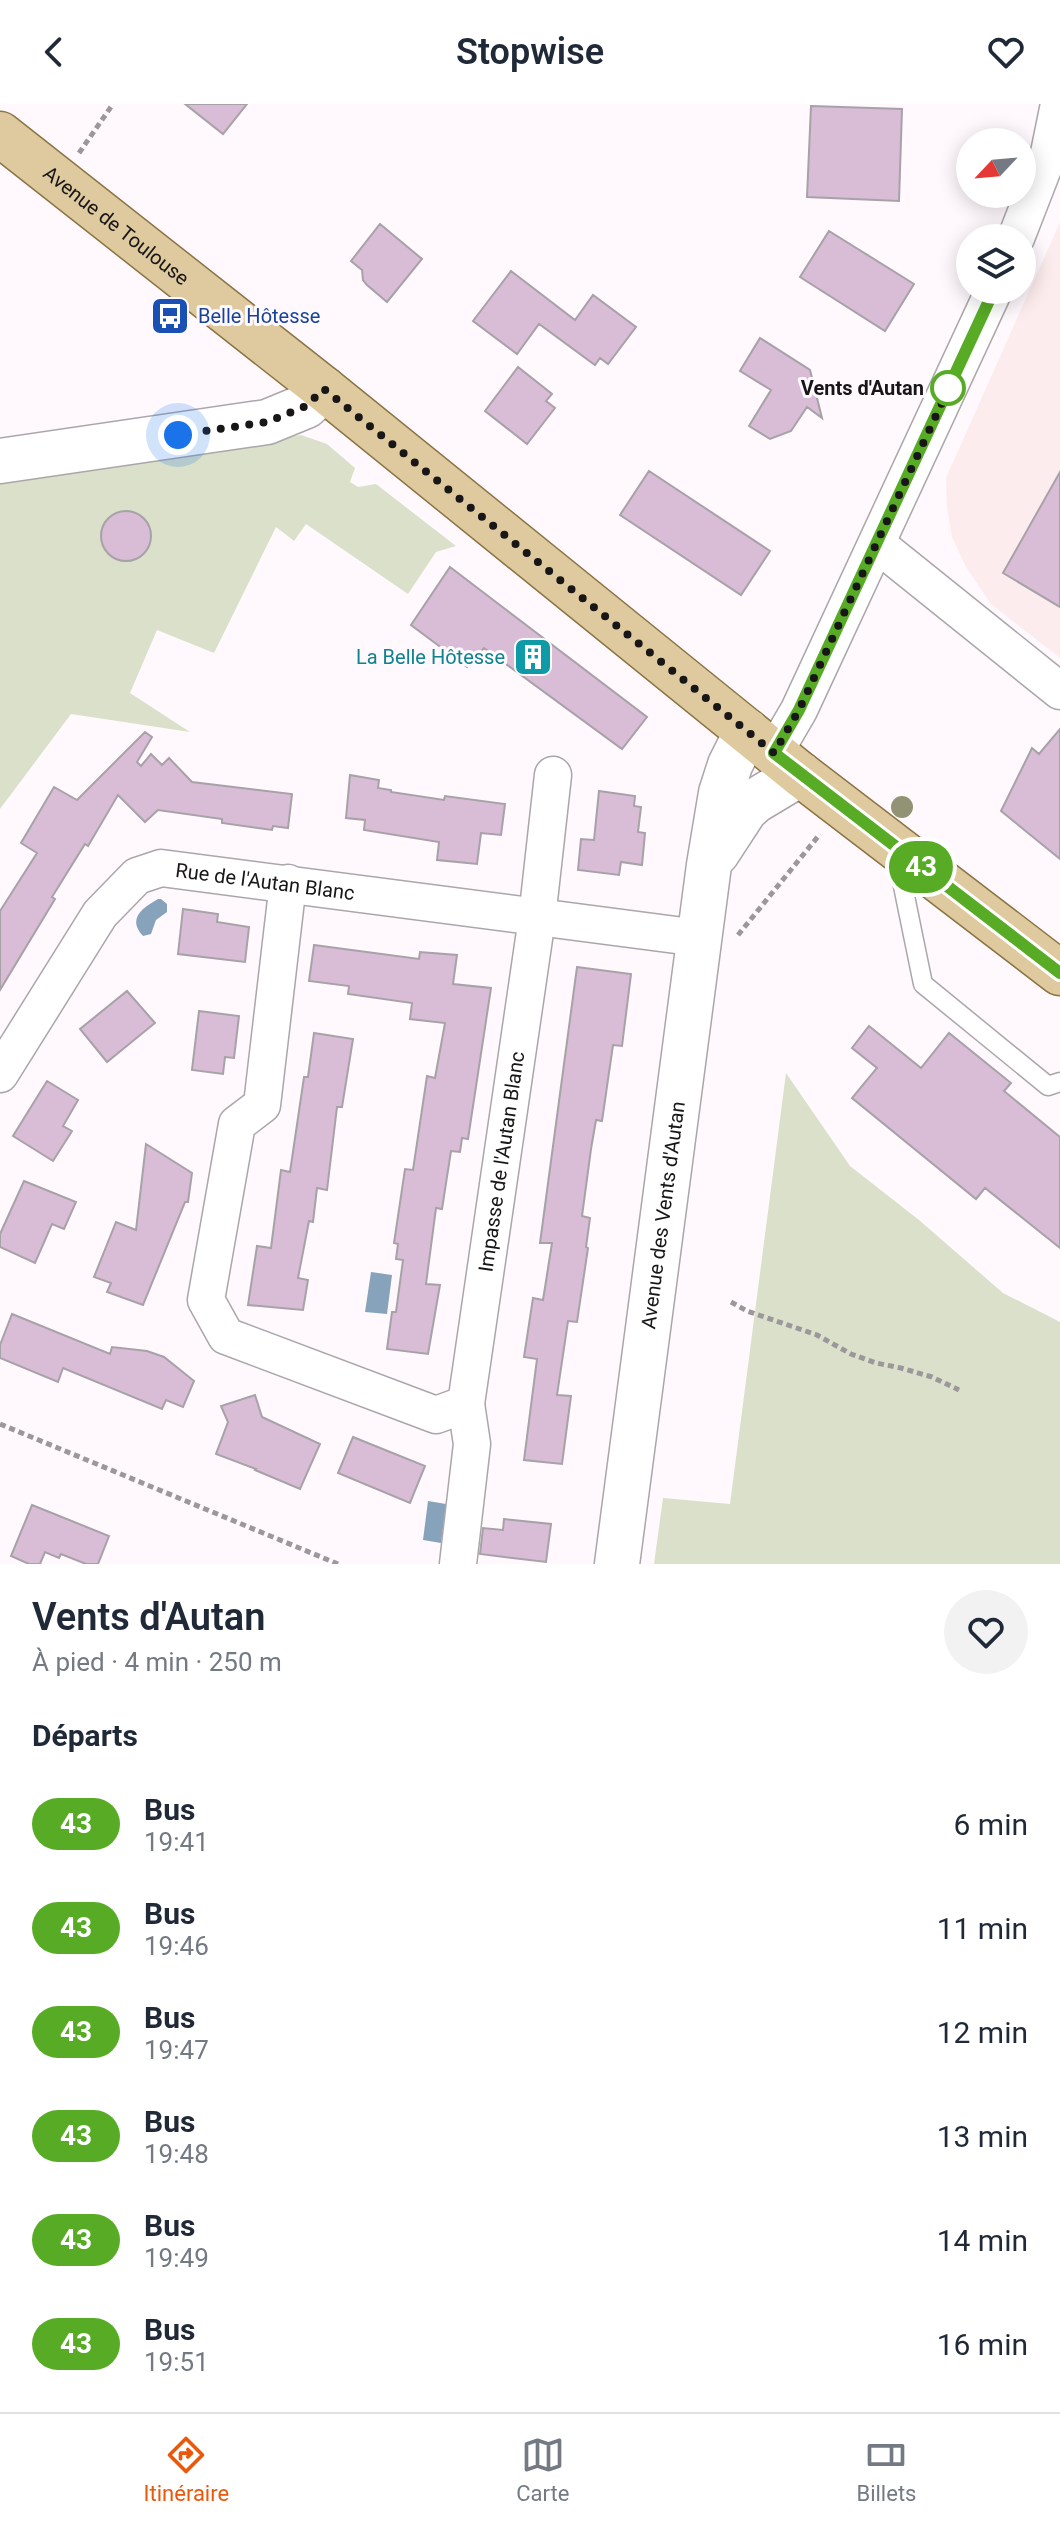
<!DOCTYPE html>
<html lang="fr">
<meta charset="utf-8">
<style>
:root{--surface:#fff;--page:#f2f2f3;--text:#1f2937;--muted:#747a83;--line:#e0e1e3;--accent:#ea580c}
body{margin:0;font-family:Roboto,sans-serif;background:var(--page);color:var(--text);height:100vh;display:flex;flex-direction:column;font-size:30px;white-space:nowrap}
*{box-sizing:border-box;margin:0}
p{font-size:26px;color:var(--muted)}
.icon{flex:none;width:44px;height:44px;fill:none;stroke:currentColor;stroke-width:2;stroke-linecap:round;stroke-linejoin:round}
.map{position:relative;height:1460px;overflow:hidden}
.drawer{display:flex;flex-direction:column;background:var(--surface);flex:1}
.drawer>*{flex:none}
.badge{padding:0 16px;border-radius:26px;font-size:28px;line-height:52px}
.needle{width:52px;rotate:244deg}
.buttons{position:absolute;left:956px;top:24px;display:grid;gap:16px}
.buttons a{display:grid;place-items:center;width:80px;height:80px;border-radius:50%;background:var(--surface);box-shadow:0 4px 20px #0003;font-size:40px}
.you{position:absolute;width:40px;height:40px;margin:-20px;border:6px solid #fff;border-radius:50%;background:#1a73e8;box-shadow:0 0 0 12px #1a73e833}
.map>.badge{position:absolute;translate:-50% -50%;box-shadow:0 0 0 4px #fff}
h2{padding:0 32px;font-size:30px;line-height:72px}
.round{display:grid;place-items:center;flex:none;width:84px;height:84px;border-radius:42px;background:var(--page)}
.headline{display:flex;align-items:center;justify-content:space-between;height:136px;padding:0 32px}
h1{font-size:38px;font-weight:600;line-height:60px}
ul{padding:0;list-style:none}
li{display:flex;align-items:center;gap:24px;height:104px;padding:0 32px}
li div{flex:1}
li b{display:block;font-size:30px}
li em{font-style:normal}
li .badge{min-width:88px;font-weight:700;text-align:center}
header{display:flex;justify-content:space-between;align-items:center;height:104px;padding:0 32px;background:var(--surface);font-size:36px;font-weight:600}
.menu{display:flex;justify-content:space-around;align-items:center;height:112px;border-top:2px solid var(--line);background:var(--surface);font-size:22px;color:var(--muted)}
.menu a{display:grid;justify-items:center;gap:4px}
.menu .selected{color:var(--accent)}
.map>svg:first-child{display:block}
.education{fill:#fdecee}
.green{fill:#dae0c9}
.water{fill:#86a3bb}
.building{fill:#d9bcd6;stroke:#a7a2a7;stroke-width:2}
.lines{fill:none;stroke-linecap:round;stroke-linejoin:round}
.lane-casing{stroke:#aba6aa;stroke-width:21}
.street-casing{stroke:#aba6aa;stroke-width:39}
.secondary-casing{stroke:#aba6aa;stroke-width:47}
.primary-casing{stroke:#8a7444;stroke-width:47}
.path{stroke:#9b979a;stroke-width:5;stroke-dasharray:6 4;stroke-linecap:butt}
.lane{stroke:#fff;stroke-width:18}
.street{stroke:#fff;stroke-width:36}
.secondary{stroke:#fff;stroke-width:44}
.primary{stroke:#deca9e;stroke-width:44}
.tree{fill:#919374}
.line-casing{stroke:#fff;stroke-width:18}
.line{stroke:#58ac25;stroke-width:12}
.walk{stroke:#181617;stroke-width:8;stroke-dasharray:0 14.4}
.stop-dot{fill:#fff;stroke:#58ac25;stroke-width:4}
.labels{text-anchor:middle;stroke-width:6;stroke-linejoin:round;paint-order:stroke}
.street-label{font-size:20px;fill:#181617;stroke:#fff9fe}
.transit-label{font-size:20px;fill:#164399;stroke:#fff9fe;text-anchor:start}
.stop-label{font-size:20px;font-weight:bold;fill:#181617;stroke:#fff9fe;text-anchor:end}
.culture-label{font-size:20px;fill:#0d838f;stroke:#fff9fe;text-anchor:end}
</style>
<header><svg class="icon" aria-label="back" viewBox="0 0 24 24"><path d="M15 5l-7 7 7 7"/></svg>Stopwise<svg class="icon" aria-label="heart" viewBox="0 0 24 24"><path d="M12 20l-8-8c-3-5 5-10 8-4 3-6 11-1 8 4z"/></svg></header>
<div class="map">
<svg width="1060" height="1460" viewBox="0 0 1060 1460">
<rect width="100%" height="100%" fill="#fff9fe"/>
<!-- education -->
<path class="education" d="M1060 118V554L991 500 966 463 952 433 947 404 946 374Z"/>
<!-- green -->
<path class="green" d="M301 331 327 340 355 364 350 378 358 383 376 380 456 442 436 448 408 490 306 420 294 437 276 423 214 549 157 526 130 589 190 628 71 610 0 705V377Z
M786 969 850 1062 919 1116 1003 1189 1060 1218V1460H654L663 1394 730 1400Z"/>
<!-- water -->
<path class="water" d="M158 795H161L167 800V808L156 816 151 830 143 832C127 815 142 804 158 795Z
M371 1168 392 1171 387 1210 365 1208Z
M428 1397 446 1400 441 1439 423 1436Z"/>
<!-- building -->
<path class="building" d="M185 0H247L223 30Z
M811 2 902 5 899 97 807 93Z
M380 120 422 155 387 198 367 181 363 176 362 166 351 157Z
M829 127 914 180 885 227 800 173Z
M511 167 575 216 593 191 636 223 608 260 600 254 595 261 539 220 517 250 473 217Z
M760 234 810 266 822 314 807 303 791 327 770 335 749 322 771 286 740 267Z
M518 263 552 290 546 297 555 304 527 340 485 307Z
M649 367 770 447 741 491 620 411Z
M1060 368V503L1003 469Z
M101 432a25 25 0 1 1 50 0a25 25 0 1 1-50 0Z
M450 463 647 613 622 645 484 544 467 563 411 521Z
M1060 625V755L1001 707 1032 644 1039 650Z
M145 628 152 633 137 658 141 662 151 650 162 661 169 654 192 678 292 690 288 724 273 722 272 726 222 719V715L158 706 145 718 118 691 88 742 85 740 52 793 55 795 0 886V807L37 749 21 739 54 683 77 696Z
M350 671 379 676 378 684 391 686V688L444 696 445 692 505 700 501 731 481 729 477 760 437 756 439 738 364 726 365 716 346 714Z
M599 687 635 692 634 702 641 703 638 728 645 729 642 761 621 758 619 771 578 766 581 735 594 736Z
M183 805 218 810 217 818 249 823 245 858 178 850Z
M314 841 419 855 420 848 457 851 453 880 491 884 468 1035 462 1034 460 1048 451 1047 442 1105 436 1104 426 1180 440 1181 428 1250 387 1245 392 1208H396L403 1156 396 1155 398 1140 394 1139 405 1065 413 1066 427 972 435 974 445 919 410 915 412 899 348 890 349 882 309 877Z
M577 863 631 870 622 942 613 941 602 1017 596 1016 591 1045 582 1112 590 1114 586 1143 588 1144 577 1218 568 1217 557 1291 571 1292 562 1360 524 1356 537 1255 524 1253 533 1194 543 1196 552 1139H540Z
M127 887 155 919 107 958 80 925Z
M199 907 239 912 234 954 225 953 223 970 192 966Z
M869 922 921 964 949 929 1011 979 1004 987 1060 1033V1144L985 1084 976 1095 852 994 877 964 852 944Z
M314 929 353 935 342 1003H337L327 1086 317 1084 313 1118 309 1117 298 1174 308 1176 303 1206 248 1201 257 1142 271 1144 281 1066 290 1068 304 973H308Z
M47 977 78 996 63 1022 72 1027 53 1057 13 1032Z
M146 1040 192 1069 188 1098H185L143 1201 107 1188 111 1179 94 1173 116 1118 136 1126Z
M24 1077 76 1098 64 1125 52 1120 35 1159 0 1143V1130Z
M12 1210 110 1250 112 1243 147 1247 164 1253 194 1277 183 1303 166 1296 162 1305 63 1264 58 1278 0 1254V1241Z
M255 1291 262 1313 320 1340 300 1385 255 1366 256 1365 216 1350 228 1318 221 1302Z
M353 1333 425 1362 410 1399 338 1369Z
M32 1401 109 1432 98 1460H86L61 1450 59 1454 45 1448 40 1460H29L11 1452Z
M504 1415 551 1420 546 1458 480 1450 483 1424 503 1426Z"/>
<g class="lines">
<defs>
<path id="lane" d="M897 753 923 880 1048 982 1060 978"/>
<g id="street">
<path d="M1016 134 1049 49 1059 0"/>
<path d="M877 440 1060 587"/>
<path d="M774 649 799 606 994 186"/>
<path id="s1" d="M288 779 262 1001 237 1020 206 1196 226 1232 436 1311 466 1300 537 814 553 671"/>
<path id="s2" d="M0 970 100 810 137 772 161 764 699 834"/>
<path d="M458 1460 472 1340 466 1300"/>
</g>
<g id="secondary">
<path d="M0 357 267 318 306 302 324 285"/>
<path d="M717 749 745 706 755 697 800 670"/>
<path id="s3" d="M617 1460 709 761 721 689 730 661 747 627"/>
</g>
<g id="primary">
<path id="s4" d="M0 30 324 285 800 670 1060 869"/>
</g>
</defs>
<!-- lane casing -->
<use href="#lane" class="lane-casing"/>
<!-- street casing -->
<use href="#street" class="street-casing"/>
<!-- secondary casing -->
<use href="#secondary" class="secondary-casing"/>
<!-- primary casing -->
<use href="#primary" class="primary-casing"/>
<!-- path -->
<path class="path" d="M79 49 113 0
M738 831 820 730
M731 1198 747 1207 817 1231 851 1250 876 1259 901 1264 932 1273 959 1286
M0 1320 338 1460"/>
<!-- lane -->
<use href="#lane" class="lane"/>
<!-- street -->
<use href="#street" class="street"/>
<!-- secondary -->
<use href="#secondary" class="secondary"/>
<!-- primary -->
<use href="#primary" class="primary"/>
</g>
<!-- trees -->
<circle class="tree" cx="902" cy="703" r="11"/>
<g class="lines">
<defs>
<path id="line" d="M994 186 799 606 774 649 1060 869"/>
</defs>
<!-- line casing -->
<use href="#line" class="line-casing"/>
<!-- line -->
<use href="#line" class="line"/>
<!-- walk -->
<path class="walk" d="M178 331 267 318 306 302 324 285 774 649 799 606 954 273 948 284"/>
</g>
<!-- icons -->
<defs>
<symbol id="bus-square" viewBox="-11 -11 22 22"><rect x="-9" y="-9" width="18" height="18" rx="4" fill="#1a4fb4" stroke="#fff9fe"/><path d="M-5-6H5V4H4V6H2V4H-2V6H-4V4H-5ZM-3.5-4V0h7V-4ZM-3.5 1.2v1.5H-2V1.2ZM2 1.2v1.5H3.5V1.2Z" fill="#fff"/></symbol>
<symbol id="building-square" viewBox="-11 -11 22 22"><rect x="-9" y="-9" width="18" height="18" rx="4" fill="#0f9aa8" stroke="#fff9fe"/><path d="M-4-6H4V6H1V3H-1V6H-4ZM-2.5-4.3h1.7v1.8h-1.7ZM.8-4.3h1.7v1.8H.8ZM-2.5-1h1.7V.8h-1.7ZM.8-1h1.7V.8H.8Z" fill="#fff"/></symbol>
</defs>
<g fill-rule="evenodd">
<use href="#bus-square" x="148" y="190" width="44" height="44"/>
<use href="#building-square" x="511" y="531" width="44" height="44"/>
</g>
<!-- markers -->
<circle class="stop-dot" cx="948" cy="284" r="16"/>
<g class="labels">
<!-- street labels -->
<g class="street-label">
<text dy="7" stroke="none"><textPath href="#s4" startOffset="148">Avenue de Toulouse</textPath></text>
<text dy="7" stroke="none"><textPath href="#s2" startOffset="372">Rue de l'Autan Blanc</textPath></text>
<text dy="7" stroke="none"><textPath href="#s1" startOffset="976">Impasse de l'Autan Blanc</textPath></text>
<text dy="7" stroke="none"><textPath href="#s3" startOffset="352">Avenue des Vents d'Autan</textPath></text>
</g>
<!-- transit labels -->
<g class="transit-label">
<text x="198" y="219">Belle Hôtesse</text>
</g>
<!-- stop labels -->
<g class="stop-label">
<text x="924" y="291">Vents d'Autan</text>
</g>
<!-- culture labels -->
<g class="culture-label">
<text x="505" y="560">La Belle Hôtesse</text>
</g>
</g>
</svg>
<div class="buttons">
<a><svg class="needle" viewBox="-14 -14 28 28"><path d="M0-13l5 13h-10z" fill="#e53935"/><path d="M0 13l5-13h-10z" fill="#747a83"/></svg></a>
<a><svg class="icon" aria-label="layers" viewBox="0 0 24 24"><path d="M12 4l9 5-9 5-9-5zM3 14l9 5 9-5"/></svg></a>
</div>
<div class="you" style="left:178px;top:331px"></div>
<b class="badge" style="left:921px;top:763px;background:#58ac25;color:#fff">43</b>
</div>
<section class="drawer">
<div class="headline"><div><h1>Vents d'Autan</h1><p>À pied · 4 min · 250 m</p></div><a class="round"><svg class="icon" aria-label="heart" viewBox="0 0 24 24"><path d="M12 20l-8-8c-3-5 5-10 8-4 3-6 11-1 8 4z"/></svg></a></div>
<h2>Départs</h2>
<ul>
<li><span class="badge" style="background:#58ac25;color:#fff">43</span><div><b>Bus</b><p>19:41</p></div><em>6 min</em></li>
<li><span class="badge" style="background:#58ac25;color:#fff">43</span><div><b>Bus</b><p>19:46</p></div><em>11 min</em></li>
<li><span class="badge" style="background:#58ac25;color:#fff">43</span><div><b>Bus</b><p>19:47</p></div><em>12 min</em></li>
<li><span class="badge" style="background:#58ac25;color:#fff">43</span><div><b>Bus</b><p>19:48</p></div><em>13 min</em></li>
<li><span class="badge" style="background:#58ac25;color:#fff">43</span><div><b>Bus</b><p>19:49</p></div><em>14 min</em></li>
<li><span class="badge" style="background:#58ac25;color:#fff">43</span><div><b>Bus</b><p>19:51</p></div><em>16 min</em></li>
</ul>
</section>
<nav class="menu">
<a class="selected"><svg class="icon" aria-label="directions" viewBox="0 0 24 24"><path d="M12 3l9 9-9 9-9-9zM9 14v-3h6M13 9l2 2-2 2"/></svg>Itinéraire</a>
<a><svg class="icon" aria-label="map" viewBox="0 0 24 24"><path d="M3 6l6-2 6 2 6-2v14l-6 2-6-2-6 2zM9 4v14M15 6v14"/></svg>Carte</a>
<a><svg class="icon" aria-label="tickets" viewBox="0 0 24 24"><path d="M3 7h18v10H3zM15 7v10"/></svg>Billets</a>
</nav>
